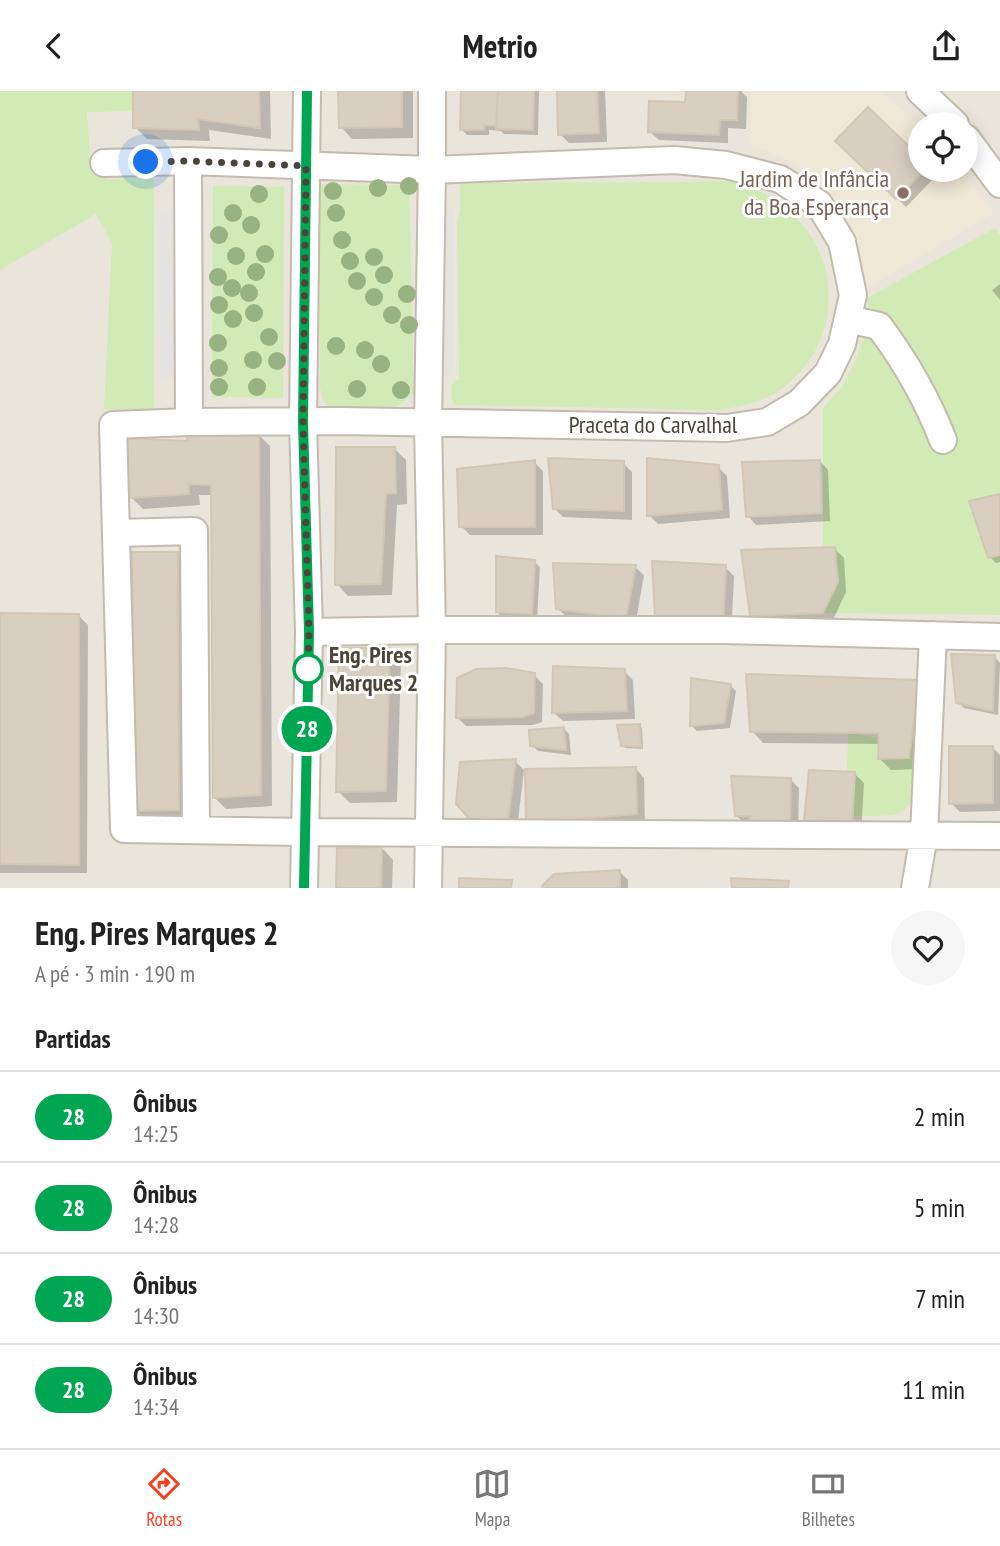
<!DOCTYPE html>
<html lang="pt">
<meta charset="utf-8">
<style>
:root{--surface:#fff;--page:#f6f6f6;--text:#222;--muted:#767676;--line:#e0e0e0;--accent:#fc3f1d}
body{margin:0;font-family:"PT Sans Narrow",sans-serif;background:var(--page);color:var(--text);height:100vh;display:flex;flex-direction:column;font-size:26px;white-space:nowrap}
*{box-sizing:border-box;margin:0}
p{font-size:23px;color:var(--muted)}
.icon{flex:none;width:38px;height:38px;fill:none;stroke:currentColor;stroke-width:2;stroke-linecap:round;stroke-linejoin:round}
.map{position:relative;height:797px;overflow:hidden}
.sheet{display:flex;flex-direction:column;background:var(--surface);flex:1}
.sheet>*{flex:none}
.badge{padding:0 14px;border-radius:23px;font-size:24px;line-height:46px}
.controls{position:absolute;left:908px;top:21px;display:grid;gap:14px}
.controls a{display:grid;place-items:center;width:70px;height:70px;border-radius:50%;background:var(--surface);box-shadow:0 4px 18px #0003;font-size:35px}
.you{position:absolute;width:35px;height:35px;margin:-18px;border:5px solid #fff;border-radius:50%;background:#1a73e8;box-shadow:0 0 0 10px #1a73e833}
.map>.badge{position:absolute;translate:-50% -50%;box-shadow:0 0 0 4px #fff}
h2{padding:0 35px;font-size:26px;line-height:63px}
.round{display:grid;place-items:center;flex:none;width:74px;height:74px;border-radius:37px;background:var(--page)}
.head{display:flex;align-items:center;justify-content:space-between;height:119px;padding:0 35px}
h1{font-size:33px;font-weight:800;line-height:52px}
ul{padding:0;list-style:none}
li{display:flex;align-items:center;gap:21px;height:91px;padding:0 35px;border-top:2px solid var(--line)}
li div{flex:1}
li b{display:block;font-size:26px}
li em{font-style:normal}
li .badge{min-width:77px;font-weight:700;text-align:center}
header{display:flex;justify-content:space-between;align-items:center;height:91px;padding:0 35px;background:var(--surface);font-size:32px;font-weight:800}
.dock{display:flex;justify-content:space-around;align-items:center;height:98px;border-top:2px solid var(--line);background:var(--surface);font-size:19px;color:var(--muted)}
.dock a{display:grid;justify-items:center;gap:4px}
.dock .current{color:var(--accent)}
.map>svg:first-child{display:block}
.residential{fill:#eae5da;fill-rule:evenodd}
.education{fill:#efe8d6}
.green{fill:#d2eab5}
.parking{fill:#e5e3e0}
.shadow{fill:#0003}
.building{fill:#d8cfc1;stroke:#d3c7b4;stroke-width:2}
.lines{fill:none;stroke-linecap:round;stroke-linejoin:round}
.minor-casing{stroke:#c2bbae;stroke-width:30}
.minor{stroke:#fff;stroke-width:26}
.tree{fill:#97b381}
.line-casing{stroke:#fff;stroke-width:16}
.line{stroke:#00a651;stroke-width:10}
.walk{stroke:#4b4439;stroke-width:7;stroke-dasharray:0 12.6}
.education-dot{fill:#8d6e63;stroke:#fff;stroke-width:2.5}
.stop-dot{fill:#fff;stroke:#00a651;stroke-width:3.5}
.labels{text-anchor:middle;stroke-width:6;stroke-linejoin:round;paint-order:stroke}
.education-label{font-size:24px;fill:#785e54;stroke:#fff;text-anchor:end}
.street-label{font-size:24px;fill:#4b4439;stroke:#fff}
.stop-label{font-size:24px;font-weight:bold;fill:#4b4439;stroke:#fff;text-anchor:start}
</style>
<header><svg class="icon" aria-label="back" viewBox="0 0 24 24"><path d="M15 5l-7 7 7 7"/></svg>Metrio<svg class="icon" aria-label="share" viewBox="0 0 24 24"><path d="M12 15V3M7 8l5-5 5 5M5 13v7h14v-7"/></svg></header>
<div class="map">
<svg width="1000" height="797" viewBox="0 0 1000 797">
<rect width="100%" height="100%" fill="#f6f3ec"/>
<!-- residential -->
<path class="residential" d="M0 0H1000V797H0ZM920 33H966V79H920Z"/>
<!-- education -->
<path class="education" d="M751 0H881L920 36V79H962L994 122 867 197 857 153 846 126 838 113 818 91 795 73 771 62 750 55Z"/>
<!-- green -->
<path class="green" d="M0 0H133V20L87 21 90 66 107 89 154 85V319L104 318 112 153 96 123 0 179Z
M690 91C704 91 719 89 733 91 741 93 771 104 777 109 783 113 788 119 793 124 844 171 840 254 784 296 765 311 742 315 719 319L454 314C451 305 450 298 454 289H459L457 131 460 120V92Z
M319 93 409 94 414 302 397 316 330 317 323 309 320 297Z
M213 95 284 96 283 307 212 306Z
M995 137 1000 144V524L823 522V317L842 295 856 268 869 231 867 207Z
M848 642 918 653C917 672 920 718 896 723 883 726 860 724 846 725Z"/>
<!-- parking -->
<path class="parking" d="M183 109V282L160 292 158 128Z
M454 115 453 282 434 296 435 127Z"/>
<!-- shadow -->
<path class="shadow" d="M135 0H270L271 48 209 39 210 50 147 48 135 36Z
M340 0H413V47L352 48 341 36Z
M463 0H539L538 44 504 43 501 40 489 39V44H467L461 38Z
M559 0H605L607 51 569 52 560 43Z
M688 0H741L747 6 746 38 728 37V52L659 49 650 41 687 13Z
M868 19 920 69V79H931L937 84 906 116 838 50Z
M1000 193V209L992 199Z
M258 343 270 355 272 715 226 718 214 706 213 404H199L200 414 143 418 131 406 189 351Z
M395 358 406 369 407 413 397 414 392 504 348 505 337 493Z
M820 370 828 379 830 430 756 434 748 425Z
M534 371 543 380V444H470L461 435Z
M623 372 632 381V429L563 426 554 417Z
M718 376 727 385 730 427 658 433 649 424Z
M1000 405V471L996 472 990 466Z
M835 458 844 467 846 501 832 531 761 533 752 524Z
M177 462 189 474 190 730 147 731 136 719Z
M534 470 540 476 537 528 503 527 497 521Z
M635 476 644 484 635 535 567 526 557 517Z
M725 476 734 485 731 547 666 534Z
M0 524 79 525 88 534 87 782H0Z
M389 558 401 570 397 711 350 712 338 700Z
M995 566 1000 572 998 624 964 617 958 611Z
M624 580 633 589 635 628 563 630 554 622Z
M534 584 543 593 542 631 533 634 466 635 457 626Z
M918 591 920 678 891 679 880 668V653L763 652 752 640Z
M730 594 736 600 730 637 697 640 691 634Z
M639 635 642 637 643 658 625 657 623 654Z
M563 637 569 643 571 664 538 660 532 654Z
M992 656 1000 664V720L960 721 951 712Z
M515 670 524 679 517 738 483 739Z
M636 678 644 687 645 732 537 741Z
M855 683 864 692 861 744 815 738 806 729Z
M790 688 799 697 798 743 745 733 736 724Z
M382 757 393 769 392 797H337Z
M620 781 628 789V797H544Z"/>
<!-- building -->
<path class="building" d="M133 0H259L260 37 198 28 199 39 133 37Z
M338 0H402V36L339 37Z
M461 0H498L496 35 484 34V39H460Z
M498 0H534L533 39 496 38Z
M557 0H597L599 42 558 44Z
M686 0H738L737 29H720L719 44 648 41 649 10 685 11Z
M868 16 920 66V79H925L896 108 835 50Z
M188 341 259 342 261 704 213 707 211 394 189 393V403L130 407 126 347 187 350Z
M336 356H395L396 402 386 403 381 493 335 494Z
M548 367 624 370V420L553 418Z
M647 367 719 374 722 419 647 425Z
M535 369V436H459L457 378Z
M820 369 822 422 746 426 742 371Z
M1000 403V464L988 467 969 410Z
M835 456 838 491 823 522 750 525 741 459Z
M132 461H178L179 719 134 720Z
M496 465 535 469 532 523 496 521Z
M652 470 726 474 723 539 655 526Z
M553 472 636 474 626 527 556 518Z
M0 522 79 523V774L0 773Z
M339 557H390L386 700 336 701Z
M951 563 995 564 993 620 956 612Z
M553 575 625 578 627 620 552 622Z
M506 577 535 582 534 622 523 626 456 627 457 587 476 578Z
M746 583 919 589 909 667 878 668 879 642 750 641Z
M691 587 731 593 724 632 690 635Z
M640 633 641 656 621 655 617 634Z
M564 636 566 659 530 655 529 639Z
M949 655H993V712L949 713Z
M516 668 508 729 472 731 456 713 460 671Z
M636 676 637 723 526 733 525 678Z
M809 679 855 681 852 736 804 730Z
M731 685 791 687 790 734 748 735 750 725H735Z
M382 756 381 797H336L337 757Z
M620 779V797H543L542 795 554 783Z
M459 787 512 789 511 797H459Z
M731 787 789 790 788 797H732Z"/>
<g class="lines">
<defs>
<path id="minor" d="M920 0 955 33
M966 47 1000 93
M674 69 726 74 780 88 819 113 842 151 853 204 842 253 828 282 799 312 767 331 727 337 342 330 189 331 188 70 432 79Z
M104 72 188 70
M848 228 879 235C906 271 927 308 943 349
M189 331 113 334 124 738 306 741 1000 745
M116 442 194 440 196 739
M309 541 432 539H723L1000 546
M304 797 309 541 303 331 307 0
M428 797 432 539 428 332 432 79V0
M915 797 924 744 933 544"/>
</defs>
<!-- minor casing -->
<use href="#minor" class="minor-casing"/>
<!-- minor -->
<use href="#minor" class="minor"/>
</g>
<!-- trees -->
<g class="tree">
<circle cx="409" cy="95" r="9"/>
<circle cx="378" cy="97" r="9"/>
<circle cx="333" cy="100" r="9"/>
<circle cx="259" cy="103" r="9"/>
<circle cx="233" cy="122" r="9"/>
<circle cx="336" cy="122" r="9"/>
<circle cx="251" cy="134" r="9"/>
<circle cx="219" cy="144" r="9"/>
<circle cx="342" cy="149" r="9"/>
<circle cx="265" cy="163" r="9"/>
<circle cx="236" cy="165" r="9"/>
<circle cx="374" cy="166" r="9"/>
<circle cx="350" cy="170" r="9"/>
<circle cx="256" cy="181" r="9"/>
<circle cx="384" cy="184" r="9"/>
<circle cx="218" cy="186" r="9"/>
<circle cx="357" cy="190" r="9"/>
<circle cx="232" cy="197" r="9"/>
<circle cx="249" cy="202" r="9"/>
<circle cx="407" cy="203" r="9"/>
<circle cx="374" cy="206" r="9"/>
<circle cx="219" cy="214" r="9"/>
<circle cx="254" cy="222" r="9"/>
<circle cx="392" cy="224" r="9"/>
<circle cx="233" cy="228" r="9"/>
<circle cx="409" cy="234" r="9"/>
<circle cx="269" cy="246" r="9"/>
<circle cx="218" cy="252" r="9"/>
<circle cx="336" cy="255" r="9"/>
<circle cx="365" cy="259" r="9"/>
<circle cx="253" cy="269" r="9"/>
<circle cx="277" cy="270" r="9"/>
<circle cx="381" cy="273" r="9"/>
<circle cx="219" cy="277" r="9"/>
<circle cx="219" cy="296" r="9"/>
<circle cx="257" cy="296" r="9"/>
<circle cx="357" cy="298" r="9"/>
<circle cx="401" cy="299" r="9"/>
</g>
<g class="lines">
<defs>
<path id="line" d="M304 797 309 541 303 331 307 0"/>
</defs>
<!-- line casing -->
<use href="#line" class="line-casing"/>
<!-- line -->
<use href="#line" class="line"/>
<!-- walk -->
<path class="walk" d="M146 71 188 70 306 75 303 331 309 541 308 578"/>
</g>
<!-- markers -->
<circle class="education-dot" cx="903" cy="102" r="7"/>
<circle class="stop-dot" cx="308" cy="578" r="14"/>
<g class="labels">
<!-- education labels -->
<g class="education-label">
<text x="889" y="96">Jardim de Infância<tspan x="889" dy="28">da Boa Esperança</tspan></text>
</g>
<!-- street labels -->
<g class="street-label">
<text x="653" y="342">Praceta do Carvalhal</text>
</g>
<!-- stop labels -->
<g class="stop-label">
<text x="329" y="572">Eng. Pires<tspan x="329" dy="28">Marques 2</tspan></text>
</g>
</g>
</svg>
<div class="controls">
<a><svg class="icon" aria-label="locate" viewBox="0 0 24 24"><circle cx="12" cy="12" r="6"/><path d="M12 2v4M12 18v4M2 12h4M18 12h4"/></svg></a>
</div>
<div class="you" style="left:146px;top:71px"></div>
<b class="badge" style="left:307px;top:638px;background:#00a651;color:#fff">28</b>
</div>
<section class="sheet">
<div class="head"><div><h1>Eng. Pires Marques 2</h1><p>A pé · 3 min · 190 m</p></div><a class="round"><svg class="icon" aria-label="heart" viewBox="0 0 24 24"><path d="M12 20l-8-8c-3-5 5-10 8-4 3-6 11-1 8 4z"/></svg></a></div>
<h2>Partidas</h2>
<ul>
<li><span class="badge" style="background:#00a651;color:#fff">28</span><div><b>Ônibus</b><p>14:25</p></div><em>2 min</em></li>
<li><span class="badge" style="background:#00a651;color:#fff">28</span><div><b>Ônibus</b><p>14:28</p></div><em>5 min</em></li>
<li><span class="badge" style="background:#00a651;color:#fff">28</span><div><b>Ônibus</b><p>14:30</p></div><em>7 min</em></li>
<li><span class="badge" style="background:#00a651;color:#fff">28</span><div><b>Ônibus</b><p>14:34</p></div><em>11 min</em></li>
</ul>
</section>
<nav class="dock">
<a class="current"><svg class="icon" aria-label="directions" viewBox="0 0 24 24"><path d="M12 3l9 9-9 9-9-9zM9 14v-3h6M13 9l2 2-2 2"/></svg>Rotas</a>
<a><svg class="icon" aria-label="map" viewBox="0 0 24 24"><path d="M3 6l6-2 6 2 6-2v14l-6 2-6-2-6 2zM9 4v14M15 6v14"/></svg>Mapa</a>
<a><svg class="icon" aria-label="tickets" viewBox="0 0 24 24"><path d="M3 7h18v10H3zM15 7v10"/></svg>Bilhetes</a>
</nav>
